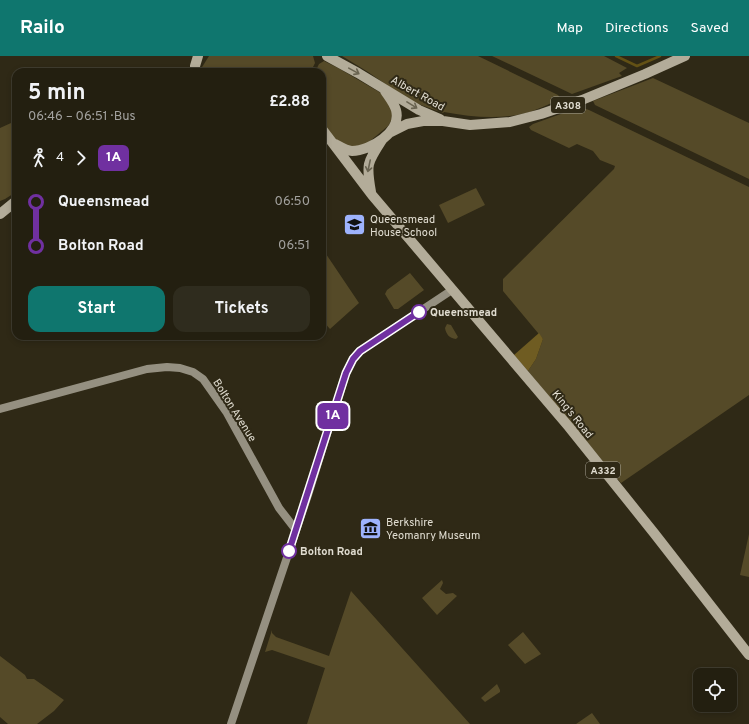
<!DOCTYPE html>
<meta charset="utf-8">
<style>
:root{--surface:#231f10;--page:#2f2c1e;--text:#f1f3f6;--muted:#a3a29f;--line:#403d30;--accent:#0f766e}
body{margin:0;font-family:Overpass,sans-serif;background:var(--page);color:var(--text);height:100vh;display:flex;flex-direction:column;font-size:15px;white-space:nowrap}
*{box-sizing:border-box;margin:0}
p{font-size:13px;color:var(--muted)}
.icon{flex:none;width:22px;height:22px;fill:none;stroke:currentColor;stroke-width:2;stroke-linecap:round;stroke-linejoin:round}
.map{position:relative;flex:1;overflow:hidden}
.sheet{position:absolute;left:12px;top:12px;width:314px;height:272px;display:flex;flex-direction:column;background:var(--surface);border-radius:12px;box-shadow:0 2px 6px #0003,0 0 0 1px var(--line)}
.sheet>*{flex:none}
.badge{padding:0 8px;border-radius:6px;font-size:14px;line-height:26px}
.controls{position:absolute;left:693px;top:612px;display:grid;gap:8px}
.controls a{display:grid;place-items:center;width:44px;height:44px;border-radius:8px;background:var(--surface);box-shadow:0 2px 6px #0003,0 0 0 1px var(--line);font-size:20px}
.map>.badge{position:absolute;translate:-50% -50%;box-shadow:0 0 0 2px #fff}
.legs{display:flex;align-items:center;gap:6px;height:44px;padding:0 16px;font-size:13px}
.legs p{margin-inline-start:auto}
.overview{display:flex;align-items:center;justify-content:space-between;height:68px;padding:0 16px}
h1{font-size:22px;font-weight:700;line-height:30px}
.cta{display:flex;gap:8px;margin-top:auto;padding:8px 16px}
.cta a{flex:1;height:46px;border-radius:12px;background:var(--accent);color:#fff;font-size:16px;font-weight:700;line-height:46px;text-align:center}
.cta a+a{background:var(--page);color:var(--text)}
ul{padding:0 16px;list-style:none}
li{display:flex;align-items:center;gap:14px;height:44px;font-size:15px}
li i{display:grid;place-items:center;width:6px;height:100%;margin:0 5px;background:currentColor}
li i::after{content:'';width:10px;height:10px;margin:-5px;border:3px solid;border-radius:50%;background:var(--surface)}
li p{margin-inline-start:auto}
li:first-child i{background:linear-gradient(#0000 50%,currentColor 0)}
li:last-child i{background:linear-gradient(currentColor 50%,#0000 0)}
header{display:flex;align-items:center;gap:24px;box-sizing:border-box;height:56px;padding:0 20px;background:var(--accent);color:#fff}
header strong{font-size:19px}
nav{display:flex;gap:22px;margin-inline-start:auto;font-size:14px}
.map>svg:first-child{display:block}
.green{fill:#554a28}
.forest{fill:#6f5c22}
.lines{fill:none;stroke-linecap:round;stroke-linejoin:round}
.stream{stroke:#635115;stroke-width:2.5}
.secondary{stroke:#959081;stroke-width:8}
.primary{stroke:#b3ac99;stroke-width:10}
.oneway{stroke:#6a6451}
.line-1-casing{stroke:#fff;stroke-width:9}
.line-1{stroke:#7030a0;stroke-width:6}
.stop-1-dot{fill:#fff;stroke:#7030a0;stroke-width:2}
.labels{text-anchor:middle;stroke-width:4;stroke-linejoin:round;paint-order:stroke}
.shield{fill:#2f2916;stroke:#aca799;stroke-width:1}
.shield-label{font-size:10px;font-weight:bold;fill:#e1ddd1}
.street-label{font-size:11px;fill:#e1ddd1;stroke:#2f2916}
.poi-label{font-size:11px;fill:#e1ddd1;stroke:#2f2916;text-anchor:start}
.stop-label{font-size:11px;font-weight:bold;fill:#e1ddd1;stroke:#2f2916;text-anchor:start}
</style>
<header>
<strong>Railo</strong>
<nav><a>Map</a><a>Directions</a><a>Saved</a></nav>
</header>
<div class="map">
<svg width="749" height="668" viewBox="0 0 749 668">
<rect width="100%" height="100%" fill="#2f2916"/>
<!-- green -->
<path class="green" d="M209 0H313L315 7 312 13 309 14H305L304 16H199Z
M342 0H478L558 39 561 43C550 47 538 54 526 57 499 64 472 61 444 56L443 57 410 45 368 16Z
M492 0H604L627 12 619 17 622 20 572 38Z
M324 5 338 12 386 40 393 54 391 65 388 70 364 90 356 93 335 84 322 67V16H315L319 8Z
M653 22 749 67V123L595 49 593 45Z
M580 51 589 54 749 131V339L621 427 528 315 536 303 543 283 503 235V223L614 113 615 110 600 104 593 95 577 88 569 92 531 74 529 71 533 68Z
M11 67 12 70H16V136L5 143 0 145V72Z
M476 132 485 149 448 167 439 149Z
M324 195 359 247 330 273 322 264V197Z
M410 217 424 234 398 253H394L385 238 387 234Z
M447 268 451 269 458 281 456 283C449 282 446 278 445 272Z
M749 478V521L740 519Z
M442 524 443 527 440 533 446 538 453 537 457 540 437 559 422 542Z
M351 535 470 668H307L325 612 272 594 265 596 272 574V577L276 581 329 600Z
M523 576 541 598 525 608 508 589Z
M0 600 25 619 27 623H34L64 644 54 655 37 668H8L0 661Z
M497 628 500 634V636L485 646 481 642Z
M592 657 600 668H576Z"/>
<!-- forest -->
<path class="forest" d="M539 277 543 283 536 303 528 315 514 299Z"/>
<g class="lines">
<!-- stream -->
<path class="stream" d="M616 0 637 10 660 0"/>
<!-- secondary -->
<path class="secondary" d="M0 353 147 313 167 311 180 312 193 316 203 323 227 357 279 452 296 474
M231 668 308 439 346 317 353 303 360 295 452 234"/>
<!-- primary -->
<path class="primary" d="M327 0 358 17 419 54 440 63
M195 16V10L198 0
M322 73 372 139 569 371 654 477 749 599
M391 76 407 68 423 65H443L470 69 510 66 541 58 582 44 645 18 685 0
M335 88C339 90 346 95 352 95 370 95 402 76 396 54 394 47 389 41 385 35
M371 136C366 108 367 107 382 84
M0 158 16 145"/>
</g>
<!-- one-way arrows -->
<defs><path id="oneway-shaft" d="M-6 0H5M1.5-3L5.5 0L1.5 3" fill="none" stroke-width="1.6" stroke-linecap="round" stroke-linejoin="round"/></defs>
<g class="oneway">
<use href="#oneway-shaft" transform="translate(354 15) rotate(29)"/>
<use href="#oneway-shaft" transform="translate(412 49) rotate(32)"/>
<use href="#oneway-shaft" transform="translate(369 110) rotate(102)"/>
</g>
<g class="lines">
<defs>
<path id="line-1" d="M289 495 346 317 353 303 360 295 419 256"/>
</defs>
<!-- line-1 casing -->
<use href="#line-1" class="line-1-casing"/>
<!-- line-1 -->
<use href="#line-1" class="line-1"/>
</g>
<!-- icons -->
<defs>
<symbol id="school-square" viewBox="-11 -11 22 22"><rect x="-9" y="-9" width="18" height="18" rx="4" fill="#9eb3fd" stroke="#2f2916"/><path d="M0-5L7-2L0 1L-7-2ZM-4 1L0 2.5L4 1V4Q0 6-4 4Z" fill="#111"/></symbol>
<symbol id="museum-square" viewBox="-11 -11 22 22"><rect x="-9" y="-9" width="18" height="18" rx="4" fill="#9eb3fd" stroke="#2f2916"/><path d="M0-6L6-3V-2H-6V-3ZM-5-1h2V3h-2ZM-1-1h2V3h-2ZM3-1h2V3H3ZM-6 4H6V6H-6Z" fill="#111"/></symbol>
</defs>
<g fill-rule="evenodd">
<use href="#school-square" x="342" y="156" width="25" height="25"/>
<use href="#museum-square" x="358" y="460" width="25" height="25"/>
</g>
<!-- markers -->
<g class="stop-1-dot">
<circle cx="419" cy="256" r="7"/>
<circle cx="289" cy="495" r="7"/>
</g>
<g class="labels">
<!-- shield labels -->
<g class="shield">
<rect x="551" y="41" width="34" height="16" rx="3"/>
<rect x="586" y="406" width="34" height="16" rx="3"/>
</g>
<g class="shield-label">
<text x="568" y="53">A308</text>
<text x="603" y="418">A332</text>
</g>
<!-- street labels -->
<g class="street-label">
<text transform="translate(418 37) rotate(29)" y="4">Albert Road</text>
<text transform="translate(235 354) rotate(58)" y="4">Bolton Avenue</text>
<text transform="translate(573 358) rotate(51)" y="4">King's Road</text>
</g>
<!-- poi labels -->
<g class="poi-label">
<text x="370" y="167">Queensmead<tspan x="370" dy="13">House School</tspan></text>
<text x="386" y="470">Berkshire<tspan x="386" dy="13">Yeomanry Museum</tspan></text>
</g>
<!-- stop labels -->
<g class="stop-label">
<text x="430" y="260">Queensmead</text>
<text x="300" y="499">Bolton Road</text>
</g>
</g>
</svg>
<div class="controls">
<a><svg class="icon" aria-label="locate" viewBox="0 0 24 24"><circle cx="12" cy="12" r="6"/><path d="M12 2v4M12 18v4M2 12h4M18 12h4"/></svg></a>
</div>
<b class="badge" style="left:333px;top:360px;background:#7030a0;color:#fff">1A</b>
<section class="sheet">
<div class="overview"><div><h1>5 min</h1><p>06:46 – 06:51 · Bus</p></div><b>£2.88</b></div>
<div class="legs"><svg class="icon" aria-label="walk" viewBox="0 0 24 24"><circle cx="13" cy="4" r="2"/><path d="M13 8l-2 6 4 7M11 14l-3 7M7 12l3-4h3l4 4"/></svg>4<svg class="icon" aria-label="forward" viewBox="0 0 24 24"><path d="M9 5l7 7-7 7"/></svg><b class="badge" style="background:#7030a0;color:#fff">1A</b></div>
<ul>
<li><i style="color:#7030a0"></i><b>Queensmead</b><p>06:50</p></li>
<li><i style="color:#7030a0"></i><b>Bolton Road</b><p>06:51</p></li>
</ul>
<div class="cta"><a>Start</a><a>Tickets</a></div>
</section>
</div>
